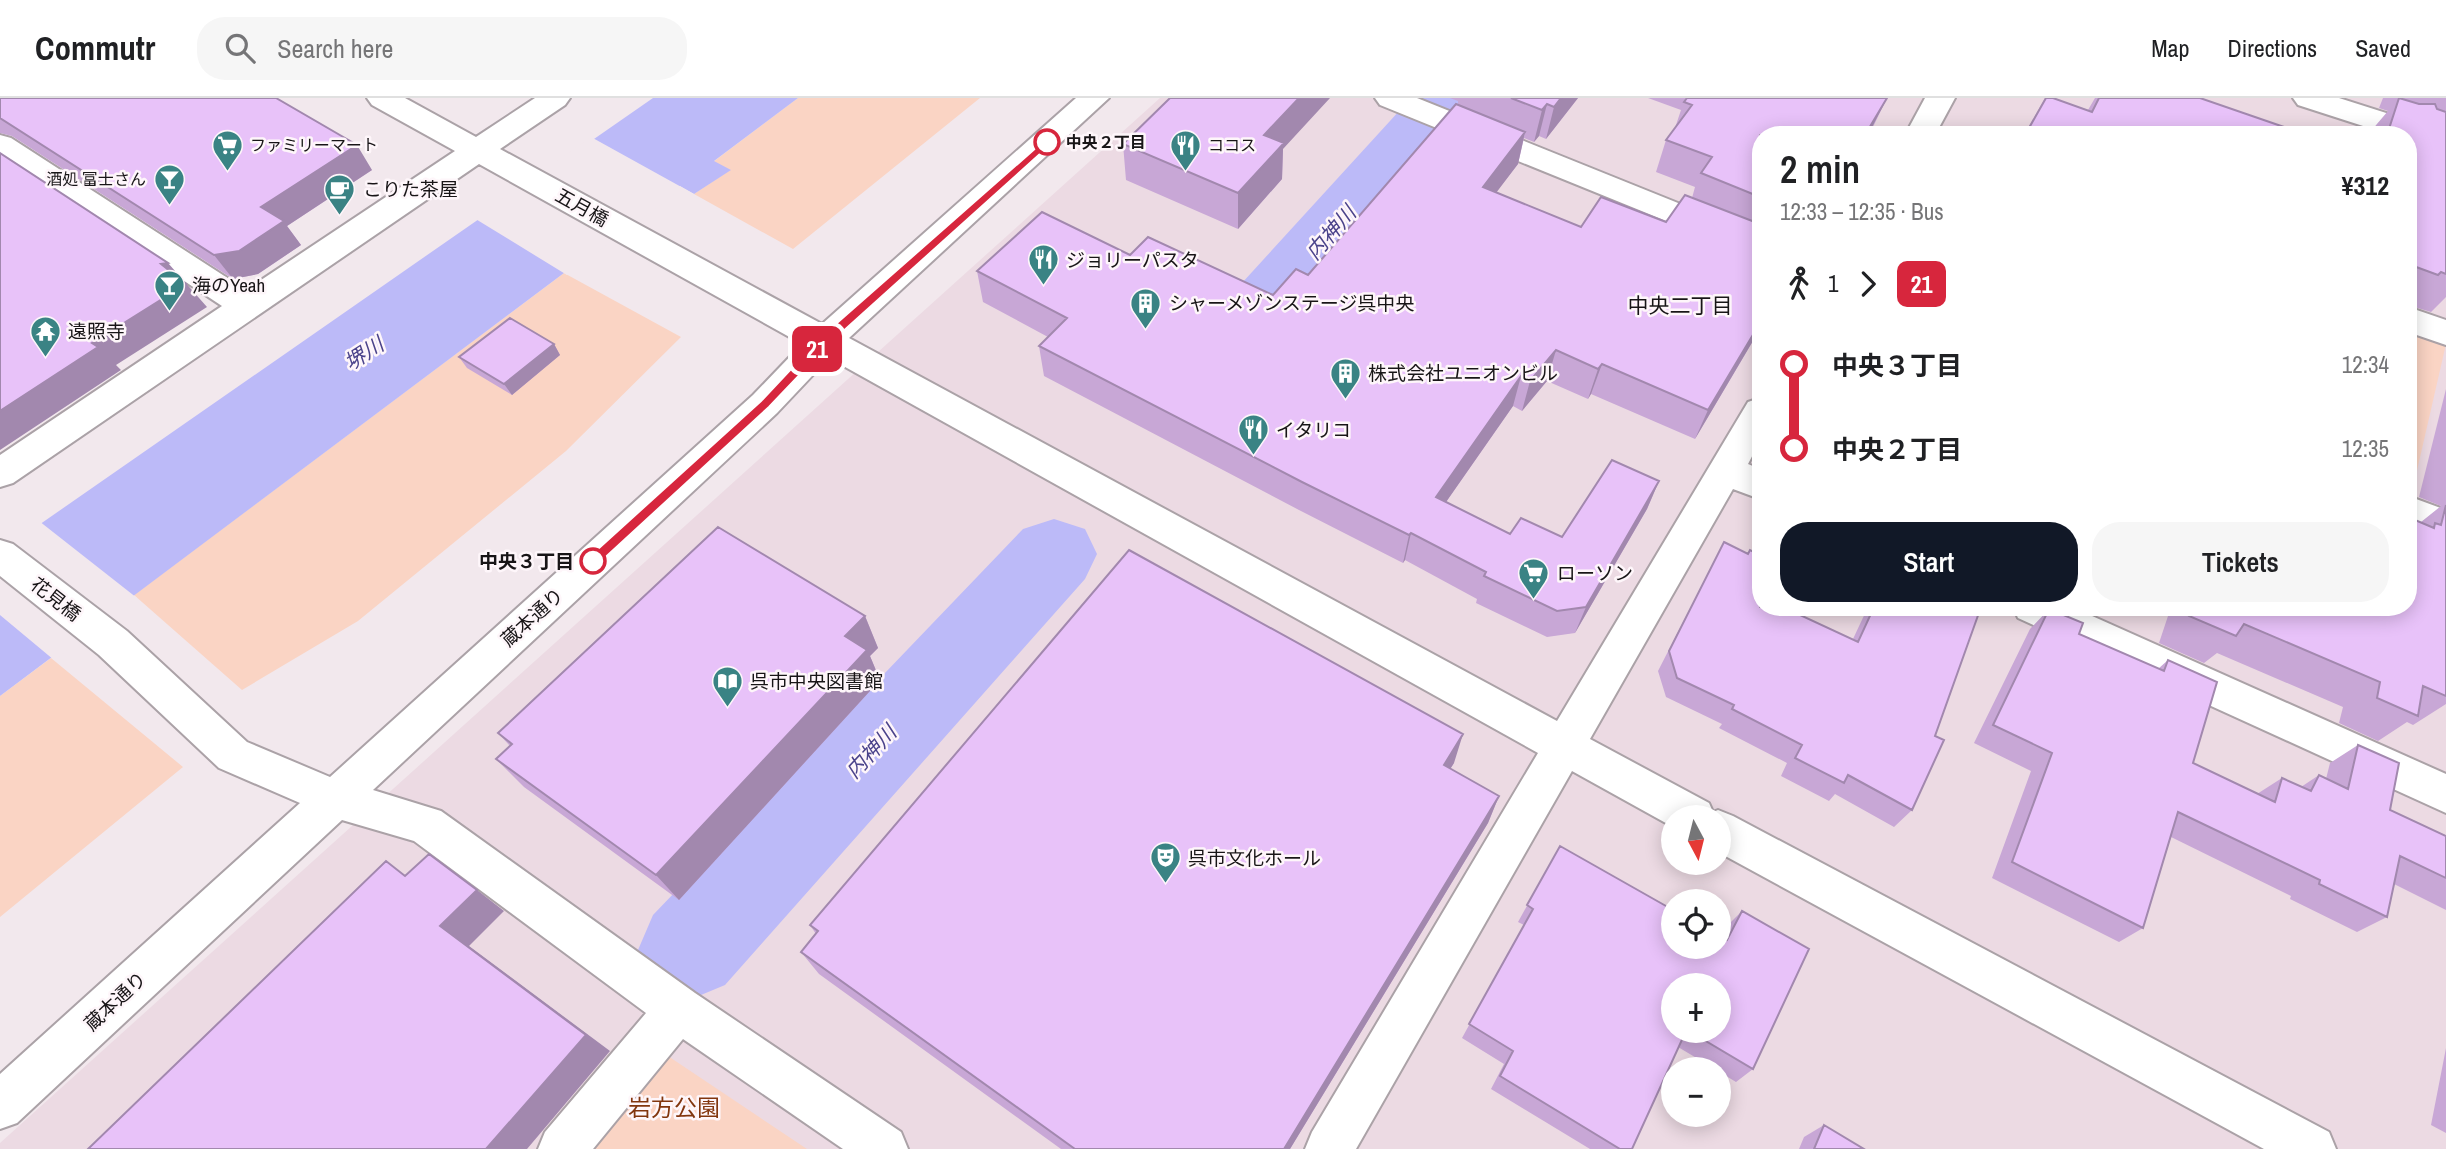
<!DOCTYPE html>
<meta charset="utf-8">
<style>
:root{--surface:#fff;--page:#f6f6f6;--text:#202124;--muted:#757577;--line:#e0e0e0;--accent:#111827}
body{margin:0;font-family:"Archivo Narrow","Noto Sans JP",sans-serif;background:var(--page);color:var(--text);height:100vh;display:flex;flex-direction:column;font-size:26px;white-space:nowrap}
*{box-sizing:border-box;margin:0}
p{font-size:23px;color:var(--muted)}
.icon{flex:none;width:38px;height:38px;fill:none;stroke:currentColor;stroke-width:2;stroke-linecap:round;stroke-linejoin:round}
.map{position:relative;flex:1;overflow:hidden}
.panel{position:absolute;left:1752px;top:28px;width:665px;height:490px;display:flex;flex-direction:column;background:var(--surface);border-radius:28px;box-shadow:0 4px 18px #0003}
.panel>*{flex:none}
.badge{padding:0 14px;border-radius:10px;font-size:24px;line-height:46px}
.needle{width:46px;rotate:173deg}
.buttons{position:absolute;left:1661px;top:707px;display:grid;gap:14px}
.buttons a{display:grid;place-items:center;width:70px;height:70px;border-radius:50%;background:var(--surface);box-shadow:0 4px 18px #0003;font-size:35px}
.map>.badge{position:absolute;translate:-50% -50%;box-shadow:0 0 0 4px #fff}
.legs{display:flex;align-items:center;gap:10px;height:77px;padding:0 28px;font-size:23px}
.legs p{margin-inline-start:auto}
.overview{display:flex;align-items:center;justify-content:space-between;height:119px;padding:0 28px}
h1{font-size:38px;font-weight:600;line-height:52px}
.button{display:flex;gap:14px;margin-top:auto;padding:14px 28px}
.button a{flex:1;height:80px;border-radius:28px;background:var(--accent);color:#fff;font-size:28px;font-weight:600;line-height:80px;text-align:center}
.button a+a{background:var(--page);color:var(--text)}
ul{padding:0 28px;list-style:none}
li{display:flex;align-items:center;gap:24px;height:84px;font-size:26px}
li i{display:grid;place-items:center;width:10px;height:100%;margin:0 9px;background:currentColor}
li i::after{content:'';width:18px;height:18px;margin:-9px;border:5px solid;border-radius:50%;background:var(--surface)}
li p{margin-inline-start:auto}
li:first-child i{background:linear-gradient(#0000 50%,currentColor 0)}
li:last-child i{background:linear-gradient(currentColor 50%,#0000 0)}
header{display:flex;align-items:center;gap:42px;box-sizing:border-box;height:98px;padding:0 35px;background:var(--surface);border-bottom:2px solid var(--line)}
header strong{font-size:33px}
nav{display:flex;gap:38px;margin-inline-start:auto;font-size:24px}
.search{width:490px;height:63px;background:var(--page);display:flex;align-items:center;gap:18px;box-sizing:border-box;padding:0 24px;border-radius:28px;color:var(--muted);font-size:26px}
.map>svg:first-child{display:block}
.built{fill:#ecdae3;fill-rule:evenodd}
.green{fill:#fad4c4}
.water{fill:#bcbaf8}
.pier{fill:#f2e8ed}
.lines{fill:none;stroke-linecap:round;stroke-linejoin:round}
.river{fill:#bcbaf8;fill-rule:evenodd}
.minor-casing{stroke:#aba2a7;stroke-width:4}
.minor{fill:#fff;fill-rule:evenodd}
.wall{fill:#c8a7d6;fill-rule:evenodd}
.shaded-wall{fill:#a288ae}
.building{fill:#e8c2f9;stroke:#a288ae;stroke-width:2}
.line-1{fill:#d7263d;stroke:#fff;stroke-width:2}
.stop-1-dot{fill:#fff;stroke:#d7263d;stroke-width:3.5}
.labels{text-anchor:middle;stroke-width:5;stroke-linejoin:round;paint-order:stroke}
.far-stop-label{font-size:16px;font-weight:bold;fill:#181517;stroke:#fef6fa;text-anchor:start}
.far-poi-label{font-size:16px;fill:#181517;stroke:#fef6fa;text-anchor:start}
.poi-label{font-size:19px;fill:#181517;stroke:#fef6fa;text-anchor:start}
.street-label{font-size:19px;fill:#181517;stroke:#fef6fa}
.stop-label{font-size:19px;font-weight:bold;fill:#181517;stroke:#fef6fa;text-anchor:end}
.water-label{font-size:21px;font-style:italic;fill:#4b438b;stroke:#fef6fa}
.neighbourhood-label{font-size:21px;fill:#181517;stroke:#fef6fa}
.near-park-label{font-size:23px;fill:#82360e;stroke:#fef6fa}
</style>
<header>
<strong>Commutr</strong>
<div class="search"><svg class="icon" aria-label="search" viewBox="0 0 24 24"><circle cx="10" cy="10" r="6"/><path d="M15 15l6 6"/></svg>Search here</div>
<nav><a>Map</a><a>Directions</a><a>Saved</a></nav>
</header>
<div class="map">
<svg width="2446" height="1051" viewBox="0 0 2446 1051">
<rect width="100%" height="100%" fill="#f2e8ed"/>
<!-- built -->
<path class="built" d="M1160 0H2446V1051H0V1045ZM1760 37H2408V509H1760ZM1673 719H1718V765H1673ZM1673 803H1718V849H1673ZM1673 887H1718V933H1673ZM1673 971H1718V1017H1673Z"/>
<!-- green -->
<path class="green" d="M798 0H980L793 151 694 96 730 72 713 64Z
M564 175 681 239 566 353 358 523 242 592 134 497Z
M2408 232 2446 246 2413 390 2408 388Z
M51 560 183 669 0 819V598Z
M665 956 807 1051H586Z"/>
<!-- water -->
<path class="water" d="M653 0H798L714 63 731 72 694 96 680 88 0 598V454Z"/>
<!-- pier -->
<path class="pier" d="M591 39 694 96 691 99 680 92 567 177 474 120Z
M39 423 137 500 54 562 0 517V450Z"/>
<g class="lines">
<!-- river -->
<path class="river" d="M1411 0H1483L1473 15 1245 285 1217 293 1189 285 1178 264 1189 243Z
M1054 421 1085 431 1097 456 1085 481 725 887 689 902 653 887 638 852 653 817 1023 431Z"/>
<defs>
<path id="minor" d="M367 0H405L476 39 535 0H570L565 7 500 51 822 226 1076 0H1109L849 240 1557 623 1748 304 1760 300V343L1748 366 1760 371V401L1733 391 1590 641 1709 705 1713 714 1718 712 1733 718 2329 1034 2336 1051H2264L1718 754V719H1673V729L1572 673 1356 1051H1305L1312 1034 1538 655 829 260 777 315 373 692 441 713 695 895 901 1034 908 1051H843L683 941 593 1051H538L545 1034 646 915 414 743 342 722 17 1025 0 1031V976L300 705 219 670 99 557 0 478V442L13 446 127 533 247 644 330 679 753 297 802 246 479 66 13 385 0 389V357L222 208 0 61V37L11 40 246 192 455 53 372 7Z
M1375 0H1417L1760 138V161L1380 7Z
M1925 0H1955L1935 37H1905Z
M2293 0H2339L2446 34V54L2408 42V37H2391L2298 7Z
M2408 209 2446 222V247L2408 234Z
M2408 398 2446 412V443L2408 429Z
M2013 509H2072L2446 676V715L2018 520Z"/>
</defs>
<!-- minor casing -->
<use href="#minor" class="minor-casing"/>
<!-- minor -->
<use href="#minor" class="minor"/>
</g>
<!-- wall -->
<path class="wall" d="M0 0 372 72 287 128 301 147 258 176 233 181 12 38 0 35Z
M1450 0H1578L1546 41 1539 38 1534 44 1524 40 1518 66 1496 94 1581 129 1666 124 1692 100 1695 89 1656 74 1666 42 1675 30 1681 12 1648 0H1887L1872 31 1760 37V231L1695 341 1591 296 1588 301 1547 283 1522 313 1513 308 1446 404 1510 436 1562 439 1659 383 1647 411 1575 535 1547 539 1476 505 1477 501 1405 462 1403 465 1299 412 1044 278 1039 248 1048 239 983 204 977 173 1130 157 1273 197 1308 177 1458 7V3Z
M2045 0 2088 12 2095 0H2200L2307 37H2024Z
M2383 0H2446V199L2431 214 2408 207V37H2370L2371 33 2388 13 2379 10Z
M1123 46 1283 51 1282 81 1238 131 1126 82Z
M554 246 560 257 512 297 467 270 459 259Z
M2446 291V606L2413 627 2407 624 2378 643 2339 625 2343 609 2217 555 2204 565 2159 545 2171 509H2408L2421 424 2441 408 2419 399Z
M1760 348V360L1755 358Z
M1724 444 1760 509 1853 541 1868 509H1981L1935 638 1912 712 1894 729 1835 696 1829 703 1781 678 1787 665 1719 630 1722 626 1666 599 1658 573Z
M2049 511 2079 536 2158 571 2168 562 2193 665 2257 696 2282 680 2301 689 2319 677 2326 681 2330 665 2358 647 2390 712 2446 738V812L2394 786 2387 819 2357 834 2290 801 2291 798 2171 739 2143 830 2119 844 1992 780 2031 673 1974 645 2030 531Z
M865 518 878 550 870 558 880 582 679 802 524 689 496 661 510 648 498 635Z
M1454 665 1450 671 1499 698 1488 725 1290 1051H1061L819 876 801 854 816 836 810 827Z
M1560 748 1722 839 1726 829 1742 813 1753 971 1736 984 1718 973V971H1715L1678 949 1632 1051H1590L1491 991 1504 966 1462 940 1524 827 1518 824ZM1718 887V933H1673Z
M2446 950V1035L2431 1027Z
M1824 1027 1864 1051H1799L1804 1039Z"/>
<!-- shaded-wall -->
<path class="shaded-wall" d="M1299 0H1330L1283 51 1282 81 1238 131V95L1264 37Z
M1561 0H1578L1546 41 1554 9Z
M1887 0 1868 37H1865Z
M1547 6 1539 38 1534 44 1542 12Z
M1525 34 1518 66 1477 120 1483 89Z
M357 47 372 72 287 128 301 147 258 176 233 181 214 157 261 109Z
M168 165 207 209 116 267 121 272 0 352V313L92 245 161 166Z
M1760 225V231L1695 341 1708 312Z
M554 246 560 257 512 297 504 286Z
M1556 252 1547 283 1522 313 1530 283Z
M1602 266 1591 296 1588 301 1598 271Z
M1521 278 1513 308 1430 427 1436 399Z
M1659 383 1647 411 1575 535 1586 509Z
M1411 435 1405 462 1403 465 1409 437Z
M865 518 878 550 870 558 880 582 679 802 656 777 845 538Z
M1463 636 1454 665 1435 695 1444 667Z
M1499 698 1488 725 1290 1051H1284Z
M477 792 504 813 469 848 610 953 527 1051H486L440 828Z"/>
<!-- building -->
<path class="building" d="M0 0H276L357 47 261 109 284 123 239 153 214 157 0 20Z
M1170 0H1299L1264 37 1284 45 1238 95 1123 46Z
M1511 0H1561L1554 9 1547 6 1542 12Z
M1687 0H1887L1865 37H1760V99L1701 75 1712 59 1666 42 1692 7 1684 4Z
M2046 0H2053L2092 14 2099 0H2200L2307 37H2025Z
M2399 0 2419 6H2435L2437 11 2446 14V176L2441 174 2438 177 2408 166V37H2387Z
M1456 6 1525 34 1483 89 1581 129 1601 99 1666 124 1685 97 1760 126V225L1708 312 1602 266 1598 271 1556 252 1530 283 1521 278 1436 399 1510 436 1521 420 1562 439 1612 362 1659 383 1586 509 1557 513 1484 478 1486 474 1411 435 1409 437 1302 384 1039 248 1067 220 977 173 1042 114 1130 157 1148 139 1273 197 1296 171 1308 177Z
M0 55 168 165 161 166 186 186 92 245 98 249 0 313Z
M510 220 554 246 504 286 459 259Z
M2446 407V598L2423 588 2418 618 2377 600 2380 584 2244 526 2236 538 2189 518 2192 509H2408V419L2434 430 2435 425 2441 427Z
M718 429 865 518 845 538 867 552 656 777 496 661 512 646 498 635Z
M1724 444 1748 456 1750 452 1760 457V509H1783L1858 544 1874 509H1981L1935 638 1944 642 1912 712 1848 677 1844 685 1795 660 1802 647 1732 611 1734 607 1677 580 1669 553Z
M1129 452 1463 636 1444 667 1499 698 1284 1051H1075L801 854 818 833 810 827Z
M2049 511 2083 525 2079 536 2164 573 2168 562 2217 584 2193 665 2275 704 2282 680 2311 693 2319 677 2348 691 2358 647 2399 665 2390 712 2446 738V780L2400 758 2387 819 2319 786 2320 782 2178 714 2143 830 2012 764 2052 655 1993 627Z
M1560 748 1673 812V849H1718V837L1727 842 1742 813 1809 851 1753 971 1689 933H1718V887H1673V933H1686L1632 1051H1620L1500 978 1513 953 1469 926 1533 811 1527 807Z
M429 756 477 792 440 828 586 937 486 1051H88L386 763 405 778Z
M1824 1027 1864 1051H1814Z"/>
<!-- line-1 -->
<path class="line-1" d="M1047 40 1053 44 1051 46 829 246 769 309 597 467H588V460L761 303 821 239Z"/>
<!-- icons -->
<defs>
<symbol id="supermarket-pin" viewBox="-11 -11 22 30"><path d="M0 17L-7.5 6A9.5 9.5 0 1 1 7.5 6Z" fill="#3a8384" stroke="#fef6fa"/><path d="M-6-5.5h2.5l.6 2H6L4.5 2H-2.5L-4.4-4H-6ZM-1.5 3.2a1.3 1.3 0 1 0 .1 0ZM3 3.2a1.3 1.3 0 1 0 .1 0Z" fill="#fff"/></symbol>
<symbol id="restaurant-pin" viewBox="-11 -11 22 30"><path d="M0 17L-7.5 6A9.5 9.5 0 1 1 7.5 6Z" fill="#3a8384" stroke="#fef6fa"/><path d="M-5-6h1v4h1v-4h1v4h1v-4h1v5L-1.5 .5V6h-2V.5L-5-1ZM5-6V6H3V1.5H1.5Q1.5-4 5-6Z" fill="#fff"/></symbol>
<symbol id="bar-pin" viewBox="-11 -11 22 30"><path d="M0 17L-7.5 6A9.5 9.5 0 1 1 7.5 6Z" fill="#3a8384" stroke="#fef6fa"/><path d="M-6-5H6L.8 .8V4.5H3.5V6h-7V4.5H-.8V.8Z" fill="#fff"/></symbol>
<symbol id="cafe-pin" viewBox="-11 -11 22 30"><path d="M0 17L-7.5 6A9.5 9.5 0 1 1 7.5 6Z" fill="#3a8384" stroke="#fef6fa"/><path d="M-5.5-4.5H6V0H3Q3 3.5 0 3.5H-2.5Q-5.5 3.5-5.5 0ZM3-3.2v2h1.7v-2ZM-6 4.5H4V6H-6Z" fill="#fff"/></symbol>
<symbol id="building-pin" viewBox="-11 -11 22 30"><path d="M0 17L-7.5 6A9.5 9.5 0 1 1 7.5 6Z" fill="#3a8384" stroke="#fef6fa"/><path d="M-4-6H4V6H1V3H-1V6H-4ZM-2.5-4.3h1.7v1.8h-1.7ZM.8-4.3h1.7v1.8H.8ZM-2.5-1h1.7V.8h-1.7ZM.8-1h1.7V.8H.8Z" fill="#fff"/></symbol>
<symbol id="temple-pin" viewBox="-11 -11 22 30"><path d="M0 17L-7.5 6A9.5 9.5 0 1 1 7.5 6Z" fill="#3a8384" stroke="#fef6fa"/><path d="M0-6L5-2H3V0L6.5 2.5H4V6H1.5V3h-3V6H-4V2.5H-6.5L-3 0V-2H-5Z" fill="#fff"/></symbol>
<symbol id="library-pin" viewBox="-11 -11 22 30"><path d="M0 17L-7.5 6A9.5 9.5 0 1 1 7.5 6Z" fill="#3a8384" stroke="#fef6fa"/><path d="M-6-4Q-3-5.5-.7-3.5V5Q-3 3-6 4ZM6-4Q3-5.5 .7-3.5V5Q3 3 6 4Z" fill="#fff"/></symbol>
<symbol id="theatre-pin" viewBox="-11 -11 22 30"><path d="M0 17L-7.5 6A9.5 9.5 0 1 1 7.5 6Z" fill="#3a8384" stroke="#fef6fa"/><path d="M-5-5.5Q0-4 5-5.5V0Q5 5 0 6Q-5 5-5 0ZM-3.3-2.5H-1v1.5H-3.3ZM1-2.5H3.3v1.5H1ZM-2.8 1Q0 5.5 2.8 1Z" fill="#fff"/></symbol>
</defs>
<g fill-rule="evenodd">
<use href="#supermarket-pin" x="210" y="30" width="35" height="47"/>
<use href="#restaurant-pin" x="1168" y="30" width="35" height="47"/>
<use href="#bar-pin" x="152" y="64" width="35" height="47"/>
<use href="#cafe-pin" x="322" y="74" width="35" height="47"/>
<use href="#restaurant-pin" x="1026" y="144" width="35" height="47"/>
<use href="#bar-pin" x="152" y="170" width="35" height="47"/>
<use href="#building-pin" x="1128" y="188" width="35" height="47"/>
<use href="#temple-pin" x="28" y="216" width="35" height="47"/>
<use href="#building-pin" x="1328" y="258" width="35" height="47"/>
<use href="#restaurant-pin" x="1236" y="314" width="35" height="47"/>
<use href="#supermarket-pin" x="1516" y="458" width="35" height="47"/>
<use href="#library-pin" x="710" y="566" width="35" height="47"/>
<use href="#theatre-pin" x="1148" y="742" width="35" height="47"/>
</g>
<!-- markers -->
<g class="stop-1-dot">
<circle cx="1047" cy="44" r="12"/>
<circle cx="593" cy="463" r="12"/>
</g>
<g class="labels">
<!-- far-stop labels -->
<g class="far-stop-label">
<text x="1066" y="50">中央２丁目</text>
</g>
<!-- far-poi labels -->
<g class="far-poi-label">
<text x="250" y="53">ファミリーマート</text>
<text x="1208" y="53">ココス</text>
<text x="146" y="87" text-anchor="end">酒処 富士さん</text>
</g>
<!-- poi labels -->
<g class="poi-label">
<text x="363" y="98">こりた茶屋</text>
<text x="1066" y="169">ジョリーパスタ</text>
<text x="192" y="194">海のYeah</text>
<text x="1169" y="212">シャーメゾンステージ呉中央</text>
<text x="68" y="240">遠照寺</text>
<text x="1368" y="282">株式会社ユニオンビル</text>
<text x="1276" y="339">イタリコ</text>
<text x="1557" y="482">ローソン</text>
<text x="750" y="590">呉市中央図書館</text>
<text x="1188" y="767">呉市文化ホール</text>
</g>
<!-- street labels -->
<g class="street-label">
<text transform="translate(582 109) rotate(29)" y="7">五月橋</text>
<text transform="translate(56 501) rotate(38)" y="7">花見橋</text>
<text transform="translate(532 519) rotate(-42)" y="7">蔵本通り</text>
<text transform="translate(115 903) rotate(-43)" y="7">蔵本通り</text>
</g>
<!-- stop labels -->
<g class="stop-label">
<text x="574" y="470">中央３丁目</text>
</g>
<!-- water labels -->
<g class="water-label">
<text transform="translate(1331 135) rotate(-49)" y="7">内神川</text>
<text transform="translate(364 256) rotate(-33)" y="7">堺川</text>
<text transform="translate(871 654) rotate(-47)" y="7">内神川</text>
</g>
<!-- neighbourhood labels -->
<g class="neighbourhood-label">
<text x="1680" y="215">中央二丁目</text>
</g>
<!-- near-park labels -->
<g class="near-park-label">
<text x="674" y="1018">岩方公園</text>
</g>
</g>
</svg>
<div class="buttons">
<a><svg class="needle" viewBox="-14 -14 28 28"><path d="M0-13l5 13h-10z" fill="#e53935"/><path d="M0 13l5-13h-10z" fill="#757577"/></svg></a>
<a><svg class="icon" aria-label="locate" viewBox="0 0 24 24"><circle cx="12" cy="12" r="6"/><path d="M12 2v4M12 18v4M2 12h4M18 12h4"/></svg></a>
<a>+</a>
<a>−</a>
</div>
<b class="badge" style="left:817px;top:251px;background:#d7263d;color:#fff">21</b>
<section class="panel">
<div class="overview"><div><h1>2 min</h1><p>12:33 – 12:35 · Bus</p></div><b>¥312</b></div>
<div class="legs"><svg class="icon" aria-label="walk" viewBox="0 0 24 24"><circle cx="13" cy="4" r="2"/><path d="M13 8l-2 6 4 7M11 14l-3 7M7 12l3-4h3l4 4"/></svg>1<svg class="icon" aria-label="forward" viewBox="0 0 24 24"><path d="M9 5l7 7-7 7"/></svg><b class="badge" style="background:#d7263d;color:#fff">21</b></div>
<ul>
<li><i style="color:#d7263d"></i><b>中央３丁目</b><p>12:34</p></li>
<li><i style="color:#d7263d"></i><b>中央２丁目</b><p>12:35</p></li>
</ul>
<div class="button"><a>Start</a><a>Tickets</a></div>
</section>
</div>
